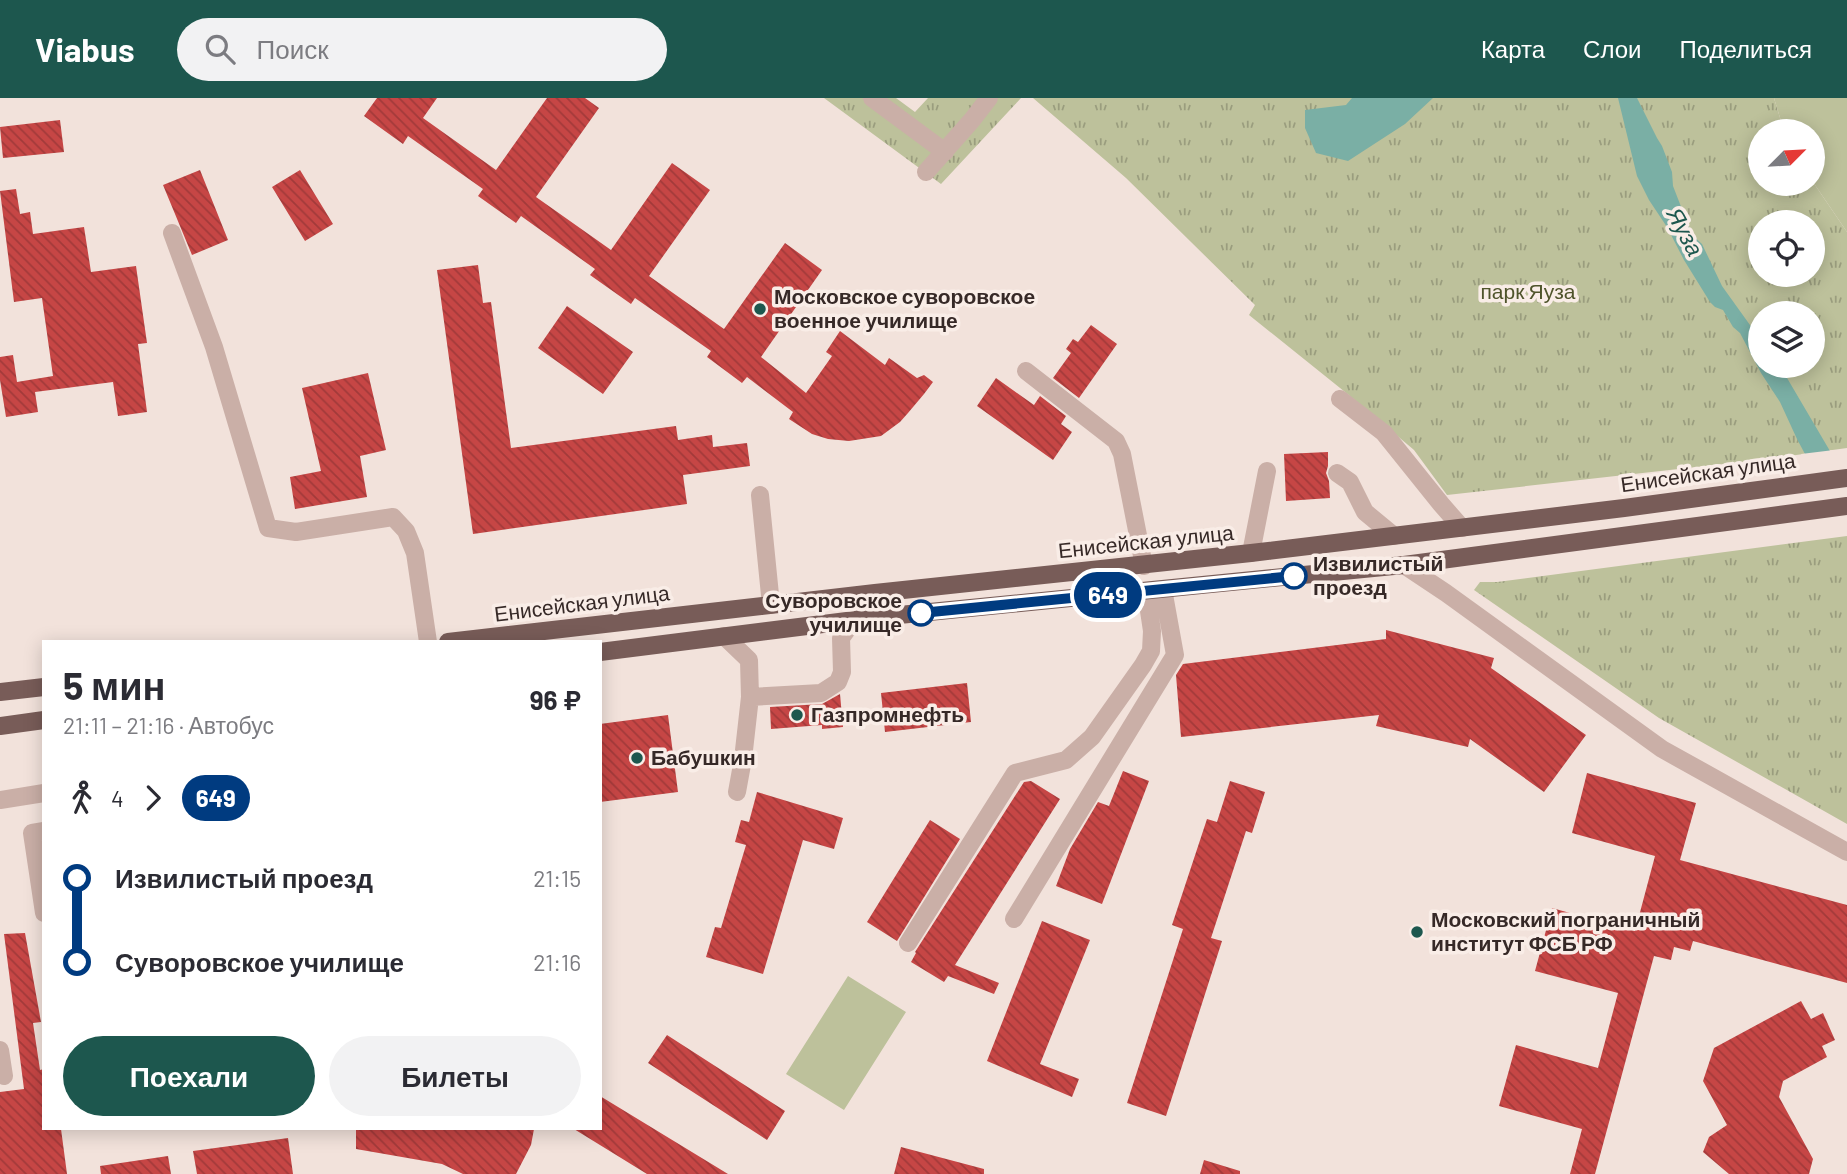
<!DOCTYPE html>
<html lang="ru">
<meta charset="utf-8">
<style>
:root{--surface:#fff;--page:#f2f2f3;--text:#2b2b33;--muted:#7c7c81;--accent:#1d574e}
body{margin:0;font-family:Barlow,sans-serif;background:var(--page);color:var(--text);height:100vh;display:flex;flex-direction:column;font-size:26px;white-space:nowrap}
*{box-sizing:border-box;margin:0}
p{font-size:23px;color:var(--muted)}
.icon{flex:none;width:38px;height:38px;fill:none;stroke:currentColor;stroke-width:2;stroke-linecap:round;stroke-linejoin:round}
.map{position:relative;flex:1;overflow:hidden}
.side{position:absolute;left:42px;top:542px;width:560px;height:490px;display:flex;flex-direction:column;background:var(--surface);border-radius:0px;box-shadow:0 4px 18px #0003}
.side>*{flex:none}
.badge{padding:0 14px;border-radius:23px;font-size:24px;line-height:46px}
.needle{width:46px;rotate:66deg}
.controls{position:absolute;left:1748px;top:21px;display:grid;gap:14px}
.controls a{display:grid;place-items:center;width:77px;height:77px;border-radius:50%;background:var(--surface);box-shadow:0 4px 18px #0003;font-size:35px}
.map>.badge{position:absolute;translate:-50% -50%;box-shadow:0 0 0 4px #fff}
.legs{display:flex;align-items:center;gap:10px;height:77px;padding:0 21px;font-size:23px}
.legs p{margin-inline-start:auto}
.headline{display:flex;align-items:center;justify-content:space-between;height:119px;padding:0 21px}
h1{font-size:38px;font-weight:700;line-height:52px}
.cta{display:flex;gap:14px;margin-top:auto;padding:14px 21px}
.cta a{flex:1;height:80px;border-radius:42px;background:var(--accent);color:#fff;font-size:28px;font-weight:700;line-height:80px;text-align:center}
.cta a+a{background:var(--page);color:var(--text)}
ul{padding:0 21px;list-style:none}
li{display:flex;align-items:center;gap:24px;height:84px;font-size:26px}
li i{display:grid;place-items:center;width:10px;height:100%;margin:0 9px;background:currentColor}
li i::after{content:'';width:18px;height:18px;margin:-9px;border:5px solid;border-radius:50%;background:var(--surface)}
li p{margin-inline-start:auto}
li:first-child i{background:linear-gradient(#0000 50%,currentColor 0)}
li:last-child i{background:linear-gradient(currentColor 50%,#0000 0)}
header{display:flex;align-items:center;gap:42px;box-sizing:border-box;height:98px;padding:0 35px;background:var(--accent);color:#fff}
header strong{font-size:33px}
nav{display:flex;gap:38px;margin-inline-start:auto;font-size:24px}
.search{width:490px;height:63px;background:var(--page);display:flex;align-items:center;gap:18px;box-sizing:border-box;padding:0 24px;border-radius:38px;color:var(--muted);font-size:26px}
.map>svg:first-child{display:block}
.grass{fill:#bdc19b}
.park{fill:url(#park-tufts);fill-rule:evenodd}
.water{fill:#7aafa5}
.pier{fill:#f2e2db}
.building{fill:url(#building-back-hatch)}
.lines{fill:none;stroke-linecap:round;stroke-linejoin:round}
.minor{stroke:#caafa7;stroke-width:18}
.major{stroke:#785c58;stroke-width:18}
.line-1-casing{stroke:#fff;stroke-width:16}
.line-1{stroke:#003b80;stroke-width:10}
.poi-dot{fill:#1d574e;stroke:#f9ede7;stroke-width:2.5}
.stop-1-dot{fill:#fff;stroke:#003b80;stroke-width:3.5}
.labels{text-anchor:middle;stroke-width:7;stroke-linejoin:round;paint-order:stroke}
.park-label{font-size:21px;fill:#4f542b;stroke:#f9ede7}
.poi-label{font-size:21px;font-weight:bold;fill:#362927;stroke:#f9ede7;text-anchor:start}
.street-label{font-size:21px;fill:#362927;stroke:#f9ede7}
.stop-label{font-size:21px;font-weight:bold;fill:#362927;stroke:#f9ede7;text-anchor:start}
.water-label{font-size:23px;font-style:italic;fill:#1d574e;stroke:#f9ede7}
</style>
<header>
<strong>Viabus</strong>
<div class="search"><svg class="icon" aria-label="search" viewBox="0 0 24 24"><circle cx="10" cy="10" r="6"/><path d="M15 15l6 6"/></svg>Поиск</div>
<nav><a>Карта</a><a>Слои</a><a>Поделиться</a></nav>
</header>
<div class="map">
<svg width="1847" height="1076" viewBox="0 0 1847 1076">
<defs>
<pattern id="park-tufts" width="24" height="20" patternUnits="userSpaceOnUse" patternTransform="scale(1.75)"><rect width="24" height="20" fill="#bdc19b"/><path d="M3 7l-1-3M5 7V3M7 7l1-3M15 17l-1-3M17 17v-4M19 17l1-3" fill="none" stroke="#9a9d7e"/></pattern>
<pattern id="building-back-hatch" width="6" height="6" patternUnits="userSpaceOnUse" patternTransform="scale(1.75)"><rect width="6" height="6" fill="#c64645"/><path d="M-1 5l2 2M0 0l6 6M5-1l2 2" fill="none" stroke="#a23a3a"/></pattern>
</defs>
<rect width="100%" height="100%" fill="#f2e2db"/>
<!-- grass -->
<path class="grass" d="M1774 0H1847V134L1813 84V33H1784Z
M848 878 906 914 844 1012 786 976Z"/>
<!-- park -->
<path class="park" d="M824 0H896L915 14 928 0H1021L941 86Z
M1033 0H1774L1784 33H1760V86H1813V84L1847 134V350L1759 362 1447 397 1414 352 1350 298 1249 217 1255 207 1126 80ZM1760 124H1813V177H1760ZM1760 215H1813V268H1760Z
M1847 438V726L1659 620 1474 492 1480 484H1497Z"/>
<!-- water -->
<path class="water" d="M1352 0H1433L1405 26 1348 63 1316 55 1305 30V12L1346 7Z
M1618 0H1637L1657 40 1662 48 1672 74 1673 88 1692 137 1702 146 1722 188 1760 241V268H1780L1847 382V435L1797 341 1780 304 1761 275 1740 235 1733 229 1723 212 1715 209 1710 204 1684 162 1667 129 1649 102 1637 78Z"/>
<!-- pier -->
<path class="pier" d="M1834 352 1847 375V438H1845L1801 356Z"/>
<!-- building -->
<path class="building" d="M377 0H437L423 20 496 72 547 0H585L599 10 536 99 611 152 672 65 710 92 649 178 724 231 785 145 822 172 761 259 806 295 832 258 826 254 840 233 885 267 889 260 917 280 924 277 933 284 924 296 908 315 900 324 881 338 849 343 828 341 812 336 789 321 793 314 747 279 742 285 707 259 711 253 635 200 631 206 590 177 595 171 521 118 516 125 478 98 483 91 408 38 403 46 364 18Z
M60 22 64 54 3 60 0 29Z
M200 72 228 142 192 157 163 87Z
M300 72 333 126 305 143 272 89Z
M16 91 20 116 30 114 33 136 84 129 91 174 136 168 147 245 138 246 147 314 118 318 113 284 35 294 38 314 6 319 0 282V259L13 257 17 284 53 278 42 200 14 204 0 93Z
M478 167 483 205 491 204 511 350 676 328 678 342 712 337 713 349 747 345 750 368 683 377 687 406 473 436 437 172Z
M567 208 633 254 603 296 538 250Z
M1091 227 1117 246 1079 300 1053 280 1071 255 1066 251 1073 241 1078 244Z
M368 275 386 352 360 358 367 399 295 411 290 379 321 373 302 290Z
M996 280 1034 307 1040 298 1066 318 1061 326 1072 334 1053 362 977 308Z
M1328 354V368L1326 375 1329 383 1330 400 1286 403 1284 356Z
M1386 532 1494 560 1491 570 1586 637 1544 694 1470 641 1468 649 1376 628 1379 617 1181 639 1176 577 1183 566 1386 541Z
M967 585 971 624 885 634 881 595Z
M840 596 843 629 822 631V627L771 631 770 609 822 606Z
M668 617 678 694 600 704V626Z
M1123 673 1149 683 1102 806 1056 788 1070 751 1098 704 1109 708Z
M1587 675 1696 705 1680 762 1847 807V885L1693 843 1690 853 1674 849 1671 862 1654 858 1595 1076H1570L1582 1031 1499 1008 1516 947 1598 970 1618 895 1535 873 1552 810 1635 833 1655 758 1572 735Z
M1031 683 1060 701 955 867 999 885 994 896 948 878 944 884 911 864 916 855 915 854 1024 684Z
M1230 683 1265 694 1252 735 1246 733 1211 840 1222 843 1166 1018 1127 1005 1183 831 1172 827 1207 721 1217 724Z
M757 694 843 720 834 751 803 742 763 876 706 859 715 829 721 830 746 747 735 744 741 722 749 724Z
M930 722 960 741 897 843 867 824Z
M1042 823 1090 842 1040 966 1079 981 1072 999 987 963Z
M25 835 41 924 33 925 40 972 44 971V1031H61L67 1076H0V994L24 991 4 836Z
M1801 903 1811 921 1823 915 1835 942 1822 948 1827 959 1783 983 1779 999 1813 1061 1809 1076H1729L1703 1054 1709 1039 1727 1027 1703 983 1714 950Z
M667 937 785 1013 767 1042 648 965Z
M600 998 728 1076H647L574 1031H600Z
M356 1031H534L531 1047 516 1076H463L442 1066 356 1051Z
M288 1040 293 1076H197L193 1053Z
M901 1049 984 1071V1076H894Z
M168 1058 171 1076H101L100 1068Z
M1204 1062 1240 1073V1076H1200Z"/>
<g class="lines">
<!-- minor -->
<path class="minor" d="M872 0 945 54
M926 74 972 22 989 0
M172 135 214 249 268 430 296 434 393 419 406 433 415 455 428 544
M1026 273 1116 343 1122 356 1144 468
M1340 301 1384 335 1441 406 1462 430
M1337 375 1350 384 1365 414 1394 438
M760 397 771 507
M1251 455 1267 373
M1404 467 1446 495 1662 651 1847 754
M724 538 749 562 750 599 821 595 838 584 842 574 841 540 854 522
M737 694 743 661 750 599
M0 702 44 695
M44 733 32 735 44 815
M1014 821 1175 557 1163 491
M908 845 1015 675 1066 662 1092 639 1143 567 1151 553 1152 533 1146 493
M0 952 4 978"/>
<!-- major -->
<path class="major" d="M448 544 875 495 1251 455 1624 410 1847 380
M600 554 879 519 1404 467 1847 408
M0 594 44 589
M0 628 44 622"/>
</g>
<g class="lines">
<defs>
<path id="line-1" d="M921 515 1294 478"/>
</defs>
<!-- line-1 casing -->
<use href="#line-1" class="line-1-casing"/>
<!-- line-1 -->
<use href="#line-1" class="line-1"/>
</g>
<!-- markers -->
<g class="poi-dot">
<circle cx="760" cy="211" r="7"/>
<circle cx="797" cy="617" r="7"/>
<circle cx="637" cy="660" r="7"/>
<circle cx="1417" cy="834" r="7"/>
</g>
<g class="stop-1-dot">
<circle cx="1294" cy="478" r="12"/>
<circle cx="921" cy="515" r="12"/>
</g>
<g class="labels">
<!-- park labels -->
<g class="park-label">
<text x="1528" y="201">парк Яуза</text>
</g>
<!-- poi labels -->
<g class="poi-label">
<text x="774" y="206">Московское суворовское<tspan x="774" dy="24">военное училище</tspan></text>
<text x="811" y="624">Газпромнефть</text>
<text x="651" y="667">Бабушкин</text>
<text x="1431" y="829">Московский пограничный<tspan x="1431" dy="24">институт ФСБ РФ</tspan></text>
</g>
<!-- street labels -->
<g class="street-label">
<text transform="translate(1708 375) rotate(-8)" y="7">Енисейская улица</text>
<text transform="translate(1146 444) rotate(-6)" y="7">Енисейская улица</text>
<text transform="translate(582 506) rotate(-7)" y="7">Енисейская улица</text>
</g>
<!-- stop labels -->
<g class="stop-label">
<text x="1313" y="473">Извилистый<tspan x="1313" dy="24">проезд</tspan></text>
<text x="902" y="510" text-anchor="end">Суворовское<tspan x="902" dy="24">училище</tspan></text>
</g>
<!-- water labels -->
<g class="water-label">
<text transform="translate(1685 134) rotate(62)" y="8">Яуза</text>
</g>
</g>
</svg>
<div class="controls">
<a><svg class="needle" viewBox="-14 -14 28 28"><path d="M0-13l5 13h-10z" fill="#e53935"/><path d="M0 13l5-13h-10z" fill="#7c7c81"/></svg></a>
<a><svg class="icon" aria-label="locate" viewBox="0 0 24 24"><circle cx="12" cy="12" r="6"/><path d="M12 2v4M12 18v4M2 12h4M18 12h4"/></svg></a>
<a><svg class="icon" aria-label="layers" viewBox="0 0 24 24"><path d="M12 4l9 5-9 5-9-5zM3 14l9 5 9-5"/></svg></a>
</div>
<b class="badge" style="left:1108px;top:497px;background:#003b80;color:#fff">649</b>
<section class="side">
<div class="headline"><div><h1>5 мин</h1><p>21:11 – 21:16 · Автобус</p></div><b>96 ₽</b></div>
<div class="legs"><svg class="icon" aria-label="walk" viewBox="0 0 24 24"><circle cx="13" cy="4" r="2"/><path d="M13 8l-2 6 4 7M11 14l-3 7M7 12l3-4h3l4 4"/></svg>4<svg class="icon" aria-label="forward" viewBox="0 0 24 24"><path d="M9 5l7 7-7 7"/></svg><b class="badge" style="background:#003b80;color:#fff">649</b></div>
<ul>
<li><i style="color:#003b80"></i><b>Извилистый проезд</b><p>21:15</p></li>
<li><i style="color:#003b80"></i><b>Суворовское училище</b><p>21:16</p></li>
</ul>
<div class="cta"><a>Поехали</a><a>Билеты</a></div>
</section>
</div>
